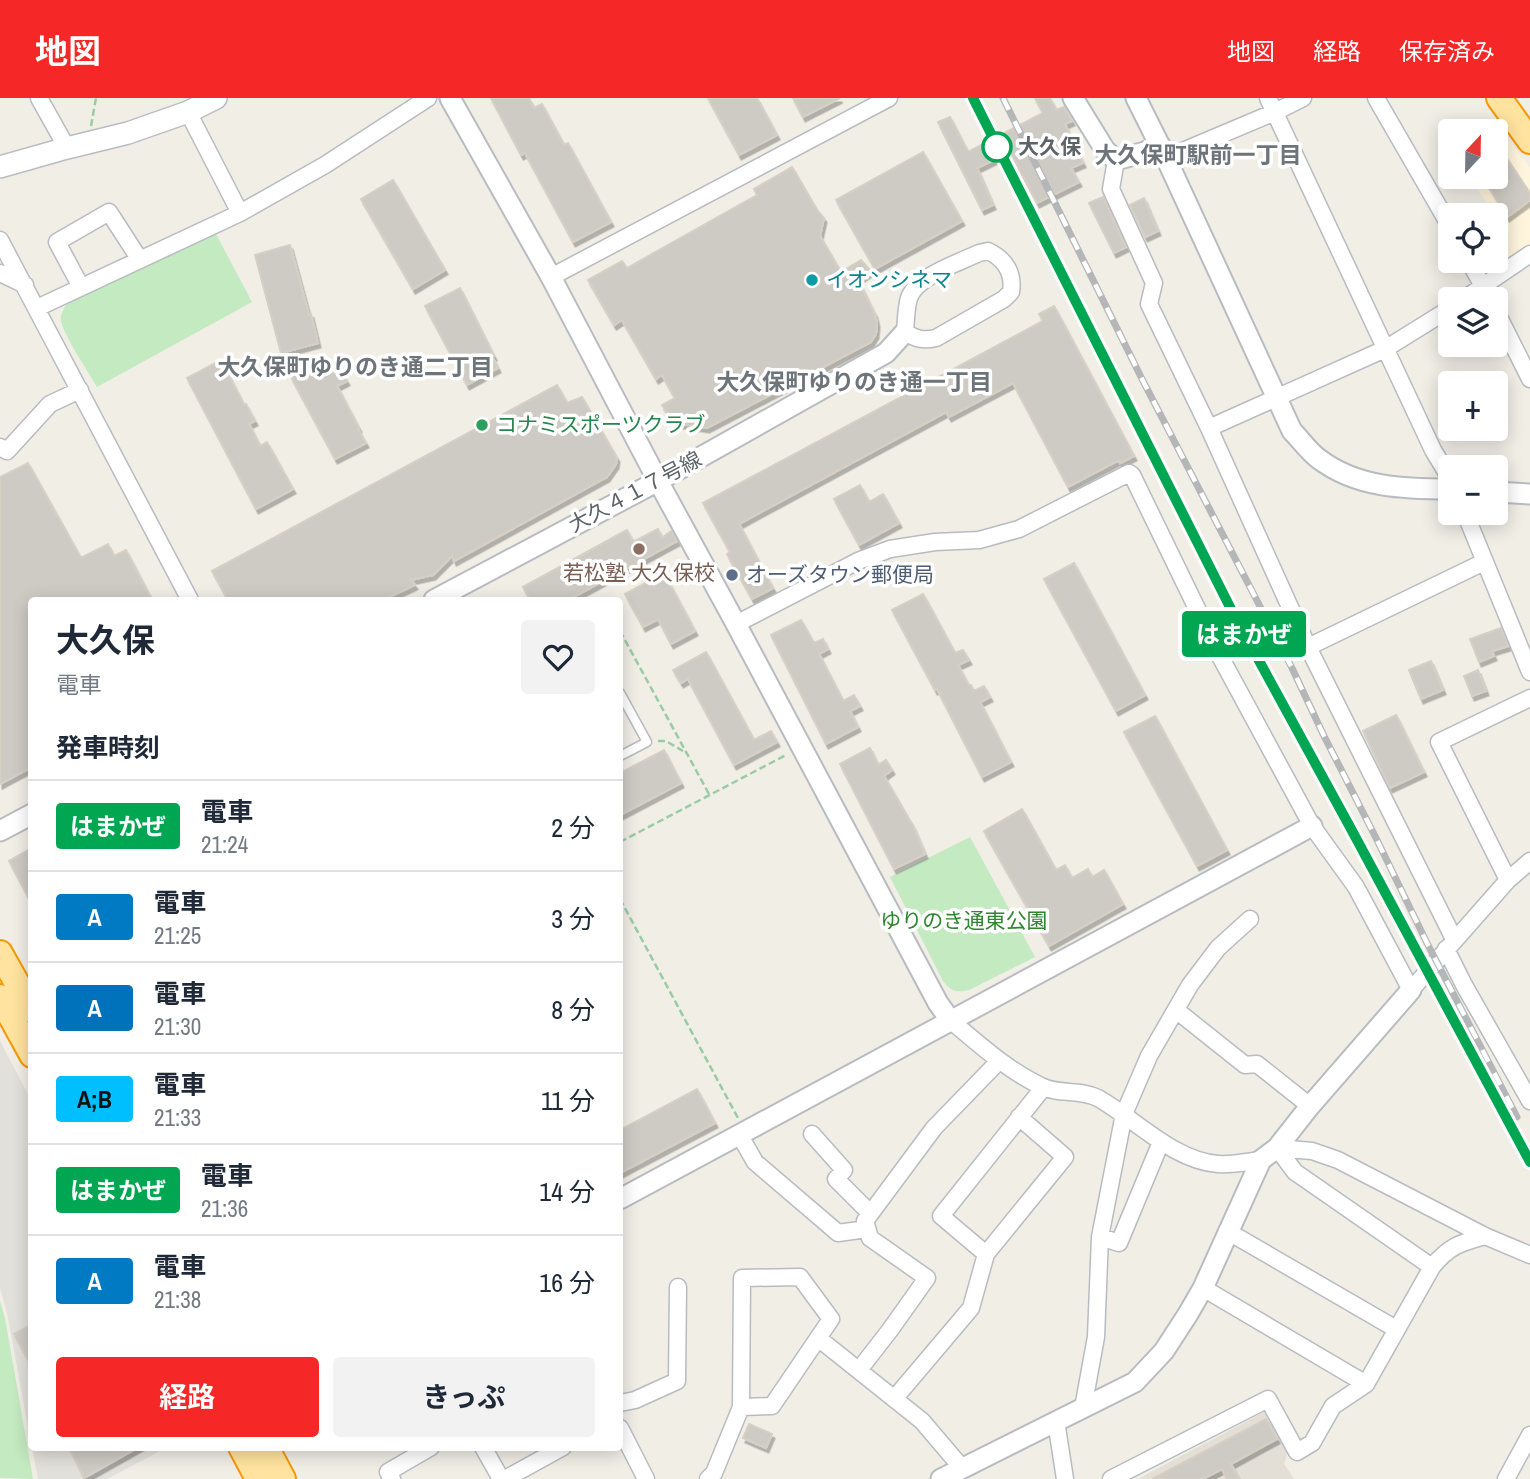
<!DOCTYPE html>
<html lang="ja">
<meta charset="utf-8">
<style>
:root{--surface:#fff;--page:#f2f2f3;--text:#1f2937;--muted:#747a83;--line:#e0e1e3;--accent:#f62827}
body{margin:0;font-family:"Archivo Narrow","Noto Sans JP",sans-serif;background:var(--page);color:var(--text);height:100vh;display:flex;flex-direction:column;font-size:26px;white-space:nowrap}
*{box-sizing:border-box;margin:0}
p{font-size:23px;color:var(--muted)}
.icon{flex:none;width:38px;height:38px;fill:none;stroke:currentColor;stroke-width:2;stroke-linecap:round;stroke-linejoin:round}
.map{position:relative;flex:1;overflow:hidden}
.side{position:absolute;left:28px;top:499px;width:595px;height:854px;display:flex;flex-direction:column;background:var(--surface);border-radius:7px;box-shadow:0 4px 18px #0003}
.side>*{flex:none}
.badge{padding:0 14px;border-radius:5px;font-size:24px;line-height:46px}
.needle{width:46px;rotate:22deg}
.buttons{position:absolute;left:1438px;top:21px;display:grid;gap:14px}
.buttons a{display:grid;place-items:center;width:70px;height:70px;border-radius:7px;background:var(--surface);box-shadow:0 4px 18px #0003;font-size:35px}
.map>.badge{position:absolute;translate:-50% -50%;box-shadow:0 0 0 4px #fff}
h2{padding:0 28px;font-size:26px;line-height:63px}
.round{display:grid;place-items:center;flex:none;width:74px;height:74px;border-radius:7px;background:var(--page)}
.head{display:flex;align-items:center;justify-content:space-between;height:119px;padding:0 28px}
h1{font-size:33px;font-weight:700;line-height:52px}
.button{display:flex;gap:14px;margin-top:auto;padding:14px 28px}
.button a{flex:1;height:80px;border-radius:7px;background:var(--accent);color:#fff;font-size:28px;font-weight:700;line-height:80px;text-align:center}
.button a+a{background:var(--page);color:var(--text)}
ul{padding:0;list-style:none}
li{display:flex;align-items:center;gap:21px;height:91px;padding:0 28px;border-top:2px solid var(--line)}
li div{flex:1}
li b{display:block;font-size:26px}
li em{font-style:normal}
li .badge{min-width:77px;font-weight:700;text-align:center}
header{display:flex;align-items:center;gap:42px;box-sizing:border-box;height:98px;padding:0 35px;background:var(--accent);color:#fff}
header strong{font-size:33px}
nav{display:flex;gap:38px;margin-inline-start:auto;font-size:24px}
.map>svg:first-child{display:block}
.commercial{fill:#fff5dd}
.industrial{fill:#e2e0da}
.education{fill:#e3dfd7}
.green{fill:#c4eac1}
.building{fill:#cecbc5;stroke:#d6cfc4;stroke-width:2;filter:url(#shadow)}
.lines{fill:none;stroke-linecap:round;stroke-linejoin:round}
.service-casing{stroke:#b8bcc0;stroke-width:11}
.minor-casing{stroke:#b8bcc0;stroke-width:19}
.tertiary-casing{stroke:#b8bcc0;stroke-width:23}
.secondary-casing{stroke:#b9bdc3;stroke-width:24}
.trunk-casing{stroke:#f79800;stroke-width:28}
.path{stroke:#99cca4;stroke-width:2.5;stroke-dasharray:7 3.5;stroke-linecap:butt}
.service{stroke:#fff;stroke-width:8}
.minor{stroke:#fff;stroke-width:16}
.tertiary{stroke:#fff;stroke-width:19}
.secondary{stroke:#fff;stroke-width:21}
.trunk{stroke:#ffe39e;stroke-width:24}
.rail-casing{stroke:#b5b6b7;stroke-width:7}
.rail{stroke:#fff;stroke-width:4.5;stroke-dasharray:13;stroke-linecap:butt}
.line-casing{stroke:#fff;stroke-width:16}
.line{stroke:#00a651;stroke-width:10}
.stop-dot{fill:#fff;stroke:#00a651;stroke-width:3.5}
.culture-dot{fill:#0f9aa8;stroke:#fff;stroke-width:2.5}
.leisure-dot{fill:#2e9e5b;stroke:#fff;stroke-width:2.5}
.education-dot{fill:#8d6e63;stroke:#fff;stroke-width:2.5}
.service-dot{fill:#5c6f8a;stroke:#fff;stroke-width:2.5}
.labels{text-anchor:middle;stroke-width:7;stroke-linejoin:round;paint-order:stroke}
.stop-label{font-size:21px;font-weight:bold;fill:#5d6367;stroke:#fff;text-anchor:start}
.culture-label{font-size:21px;fill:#0d838f;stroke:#fff;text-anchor:start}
.leisure-label{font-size:21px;fill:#27864d;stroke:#fff;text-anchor:start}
.street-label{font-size:21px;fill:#5d6367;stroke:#fff}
.education-label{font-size:21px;fill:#785e54;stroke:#fff}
.service-label{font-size:21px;fill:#4e5e75;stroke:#fff;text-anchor:start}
.park-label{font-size:21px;fill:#30852f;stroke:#fff}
.neighbourhood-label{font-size:23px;font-weight:bold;fill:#6e757a;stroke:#fff}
</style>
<header>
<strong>地図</strong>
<nav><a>地図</a><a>経路</a><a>保存済み</a></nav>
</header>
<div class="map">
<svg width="1530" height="1381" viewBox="0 0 1530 1381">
<defs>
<filter id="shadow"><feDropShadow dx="2.5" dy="4.5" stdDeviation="0" flood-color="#0004"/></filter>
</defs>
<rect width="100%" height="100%" fill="#f1eee6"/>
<!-- commercial -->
<path class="commercial" d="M1507 39 1530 70V149L1486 178 1476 163H1496V117H1493L1471 79H1496V44Z"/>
<!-- industrial -->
<path class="industrial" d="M0 943 31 1002V1345L7 1215 0 1190Z
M32 1349H168L107 1381H38Z"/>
<!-- education -->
<path class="education" d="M1264 1314 1272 1317 1289 1350 1284 1366 1294 1381H1138Z"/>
<!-- green -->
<path class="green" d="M216 136 252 204 97 289C89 275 63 236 61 223 60 214 65 209 70 202Z
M970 739 1035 859 969 892C956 895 951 893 943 883L890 779Z
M0 1203 5 1220 33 1381 0 1380Z"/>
<!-- building -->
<path class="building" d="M491 0H529L534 10 542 6 564 47 568 45 611 124 573 144 525 55 521 57Z
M708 0H757L777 37 739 57Z
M793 0H840L803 19Z
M1035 0H1050L1056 12 1064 9 1072 23 1065 26 1083 65 1071 70 1079 84 1037 105 1010 54 977 70 993 107 982 112 938 24 950 19 968 54 1043 15Z
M1496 44 1530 95V102L1507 119 1483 79H1496Z
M923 54 962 123 875 171 836 102Z
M792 69 817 112 824 120 820 138 841 174 861 162 871 173 858 182 875 216 877 225 876 236 871 244 707 330 674 325 662 307 675 300 662 277 656 281 622 222 614 227 588 182 622 163 627 170 757 97 754 91Z
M393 82 445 172 413 191 361 101Z
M1103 99 1126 149 1114 155 1089 105Z
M1144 100 1158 133 1145 139 1130 107Z
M290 147 309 217 311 216 318 245 281 255 255 157Z
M460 190 494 258H492L498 270 467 287 425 208Z
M1054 208 1134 358 1120 365 1119 362 1068 389 1013 285 949 319 946 314 739 426 773 490 752 501 727 456 730 454 703 405 1043 223 1039 216Z
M324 261 332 276 340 271 347 283 337 288 359 330 358 331 366 345 335 361 291 279Z
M221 262 244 307 246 306 255 323 249 326 260 348 267 344 293 391 256 411 187 280Z
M557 287 567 305 582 299 617 360 616 366 607 379 454 463 452 458 433 477 411 482 415 487 383 502H228L212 473Z
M28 365 81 460 108 446 114 458 126 452 152 502H32V669L0 686V379Z
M860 387 869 404 883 396 899 425 859 447 834 401Z
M658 431 662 440 671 433 677 443 568 502H530L523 489 627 432 633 444Z
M1074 465 1145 597 1116 613 1044 481Z
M664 475 695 533 671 546 658 521 643 529 625 496Z
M923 496 955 555 963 552 969 562 958 567 969 588 971 587 974 593 984 588 990 599 980 604 1011 664 982 679 937 591 935 592 892 512Z
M801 522 814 545 823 541 828 551 819 556 843 603 854 597 860 608 850 613 858 629 826 646 771 537Z
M1501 530 1508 548 1492 553 1494 558 1479 564 1470 541Z
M706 554 754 642 771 633 777 644 734 667 688 581 681 585 673 572Z
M1431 563 1443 592 1421 601 1409 572Z
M1478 572 1486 593 1472 598 1464 578Z
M1396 617 1424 674 1390 690 1363 633Z
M1155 618 1227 752 1197 768 1124 634Z
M870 650 878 667 886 662 892 672 884 678 913 728 925 756 894 771 840 666Z
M664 652 681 685 620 717V675Z
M1022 711 1056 772 1065 767 1072 780 1088 771 1092 779 1104 772 1123 806 1049 848 984 733Z
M32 750V806L9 763Z
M697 991 715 1025 620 1075V1032Z
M32 1226V1268L14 1236Z
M1266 1321 1277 1341 1231 1366 1239 1381H1227L1222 1371 1203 1381H1152Z
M749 1326 772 1336 766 1350 743 1340Z
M69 1349H139L84 1380Z"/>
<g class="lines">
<defs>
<path id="service" d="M620 595 647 644 620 658"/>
<path id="minor" d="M39 0 67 50
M1268 0 1433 352 1451 382
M1376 0 1451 130
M188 14 240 115
M1166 60 1275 14 1303 0
M1116 62 1111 91 1154 185 1149 206 1209 330 1308 549 1454 841
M0 142 190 502
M988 153C1005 161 1014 175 1011 194L1004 201 936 240C923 243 916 241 905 234 906 223 906 210 909 200 917 178 958 165 979 155Z
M1469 163 1490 201
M0 175 25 187
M551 179 889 0
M81 189 57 144 109 114 140 162
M1464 201 1530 156
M37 210 240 115 325 67 428 0
M1496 213 1530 281
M1209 330 1385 251 1451 210
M0 349 7 353 50 306 80 292
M1465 415 1530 574
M736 526 858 463 890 451 935 444 979 442 1019 431 1129 375 1132 377 1221 560 1312 728 1356 789 1411 892 1508 782 1530 763
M1308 549 1484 464
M1508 782 1439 644 1530 600
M1446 851 1464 887 1530 1003
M1176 912 1245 967 1257 966 1310 1008
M950 922C979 946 1007 972 1041 988 1058 997 1080 991 1098 1000 1135 1021 1174 1063 1218 1066 1233 1067 1246 1064 1261 1062
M739 1036 755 1064 838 1135 867 1131
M812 1036 844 1072 836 1081 870 1115
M1277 1050 1312 1053 1338 1062 1485 1138 1530 1157
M1277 1050 1295 1074 1432 1169
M1227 1133 1396 1231
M1100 1139 1119 1145 1161 1044
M986 1156 941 1118 1043 990
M1203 1190 1366 1286
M818 1240 922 1323 962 1370
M859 1272 890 1232 927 1180 870 1140 865 1123 934 1030 999 963
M894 1301 971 1210 986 1156 1065 1059 1019 1019
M620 1305 635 1302 677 1283 678 1189
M1083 1310 1096 1239 1100 1139 1124 1016 1149 958 1190 887 1218 850 1250 821
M1056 1323 1065 1381
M620 1330 646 1381
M483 1349 501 1381
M392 1381 388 1374 431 1349
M505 1381 563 1349
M708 1381 714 1375 741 1309 742 1180 800 1179 831 1221 772 1308 741 1309
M1111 1381 1268 1301 1297 1354 1312 1345 1333 1308 1366 1286 1432 1169C1449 1148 1460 1145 1485 1138
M1506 1381 1530 1337"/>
<path id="tertiary" d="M450 0 551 179 658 383 736 526 938 905 950 922
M1073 0 1105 52 1116 62 1145 54 1160 47
M1136 0 1166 60 1292 333C1301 342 1309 354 1319 361 1357 390 1405 391 1451 391
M1496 394 1530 396
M434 502 658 383 886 255 905 234
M0 733 32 716
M620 1101 1312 728
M941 1381 1135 1284 1164 1253 1188 1216 1203 1190 1261 1062 1277 1050 1310 1008 1411 892"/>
<path id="secondary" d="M0 69 67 50 128 35 188 14 216 0"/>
<path id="trunk" d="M1499 0 1530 43
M0 855 32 912
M0 899 32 957
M241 1349 258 1381
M266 1349 283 1381"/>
</defs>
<!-- service casing -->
<use href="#service" class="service-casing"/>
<!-- minor casing -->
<use href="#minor" class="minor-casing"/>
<!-- tertiary casing -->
<use href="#tertiary" class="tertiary-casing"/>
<!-- secondary casing -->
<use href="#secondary" class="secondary-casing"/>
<!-- trunk casing -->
<use href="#trunk" class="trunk-casing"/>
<!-- path -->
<path class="path" d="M91 28 96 0
M620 533 709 696
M658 643H666L683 653
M620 744 786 657
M620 801 738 1020"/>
<!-- service -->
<use href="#service" class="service"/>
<!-- minor -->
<use href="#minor" class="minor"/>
<!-- tertiary -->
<use href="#tertiary" class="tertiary"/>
<!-- secondary -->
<use href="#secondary" class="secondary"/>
<!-- trunk -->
<use href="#trunk" class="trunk"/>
<defs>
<path id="rail" d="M973 0 1234 517 1350 729 1530 1064
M1003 0 1143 283 1292 570 1324 638 1376 740 1427 845 1517 1019"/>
</defs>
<!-- rail casing -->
<use href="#rail" class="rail-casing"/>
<!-- rail -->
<use href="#rail" class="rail"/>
</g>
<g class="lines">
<defs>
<path id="line" d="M973 0 1234 517 1350 729 1530 1064"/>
</defs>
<!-- line casing -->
<use href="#line" class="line-casing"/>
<!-- line -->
<use href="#line" class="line"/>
</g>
<!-- markers -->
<circle class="stop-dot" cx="997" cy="49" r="14"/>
<circle class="culture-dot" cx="812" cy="182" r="7"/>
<circle class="leisure-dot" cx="482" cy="327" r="7"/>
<circle class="education-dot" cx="639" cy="451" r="7"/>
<circle class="service-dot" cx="732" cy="477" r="7"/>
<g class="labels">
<!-- stop labels -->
<g class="stop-label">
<text x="1018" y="56">大久保</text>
</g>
<!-- culture labels -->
<g class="culture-label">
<text x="826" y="189">イオンシネマ</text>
</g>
<!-- leisure labels -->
<g class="leisure-label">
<text x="496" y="334">コナミスポーツクラブ</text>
</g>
<!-- street labels -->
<g class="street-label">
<text transform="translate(635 394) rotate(-28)" y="7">大久４１７号線</text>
</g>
<!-- education labels -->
<g class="education-label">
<text x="639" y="482">若松塾 大久保校</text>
</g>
<!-- service labels -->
<g class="service-label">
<text x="746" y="484">オーズタウン郵便局</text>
</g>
<!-- park labels -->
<g class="park-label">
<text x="964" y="830">ゆりのき通東公園</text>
</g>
<!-- neighbourhood labels -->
<g class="neighbourhood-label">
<text x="1198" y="65">大久保町駅前一丁目</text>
<text x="355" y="277">大久保町ゆりのき通二丁目</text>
<text x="854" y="292">大久保町ゆりのき通一丁目</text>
</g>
</g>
</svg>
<div class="buttons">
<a><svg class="needle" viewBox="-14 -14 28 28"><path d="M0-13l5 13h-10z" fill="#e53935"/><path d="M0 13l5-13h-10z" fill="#747a83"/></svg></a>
<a><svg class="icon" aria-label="locate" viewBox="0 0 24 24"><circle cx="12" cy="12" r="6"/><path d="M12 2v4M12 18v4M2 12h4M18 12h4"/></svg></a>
<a><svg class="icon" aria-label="layers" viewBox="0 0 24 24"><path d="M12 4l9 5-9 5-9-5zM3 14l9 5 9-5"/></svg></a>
<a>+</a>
<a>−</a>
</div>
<b class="badge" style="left:1244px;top:536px;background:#00a651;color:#fff">はまかぜ</b>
<section class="side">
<div class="head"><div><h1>大久保</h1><p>電車</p></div><a class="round"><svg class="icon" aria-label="heart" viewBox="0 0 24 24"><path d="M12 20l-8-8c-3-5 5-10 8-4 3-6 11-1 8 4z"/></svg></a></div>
<h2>発車時刻</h2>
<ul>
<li><span class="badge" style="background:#00a651;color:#fff">はまかぜ</span><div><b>電車</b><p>21:24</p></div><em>2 分</em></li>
<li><span class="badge" style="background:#007ac2;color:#fff">A</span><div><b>電車</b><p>21:25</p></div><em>3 分</em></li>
<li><span class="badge" style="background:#0072bc;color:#fff">A</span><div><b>電車</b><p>21:30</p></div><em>8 分</em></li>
<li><span class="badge" style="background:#00bfff;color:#111">A;B</span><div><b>電車</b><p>21:33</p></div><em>11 分</em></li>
<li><span class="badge" style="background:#00a651;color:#fff">はまかぜ</span><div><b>電車</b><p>21:36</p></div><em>14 分</em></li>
<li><span class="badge" style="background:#007ac2;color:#fff">A</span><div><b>電車</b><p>21:38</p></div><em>16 分</em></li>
</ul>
<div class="button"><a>経路</a><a>きっぷ</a></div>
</section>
</div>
